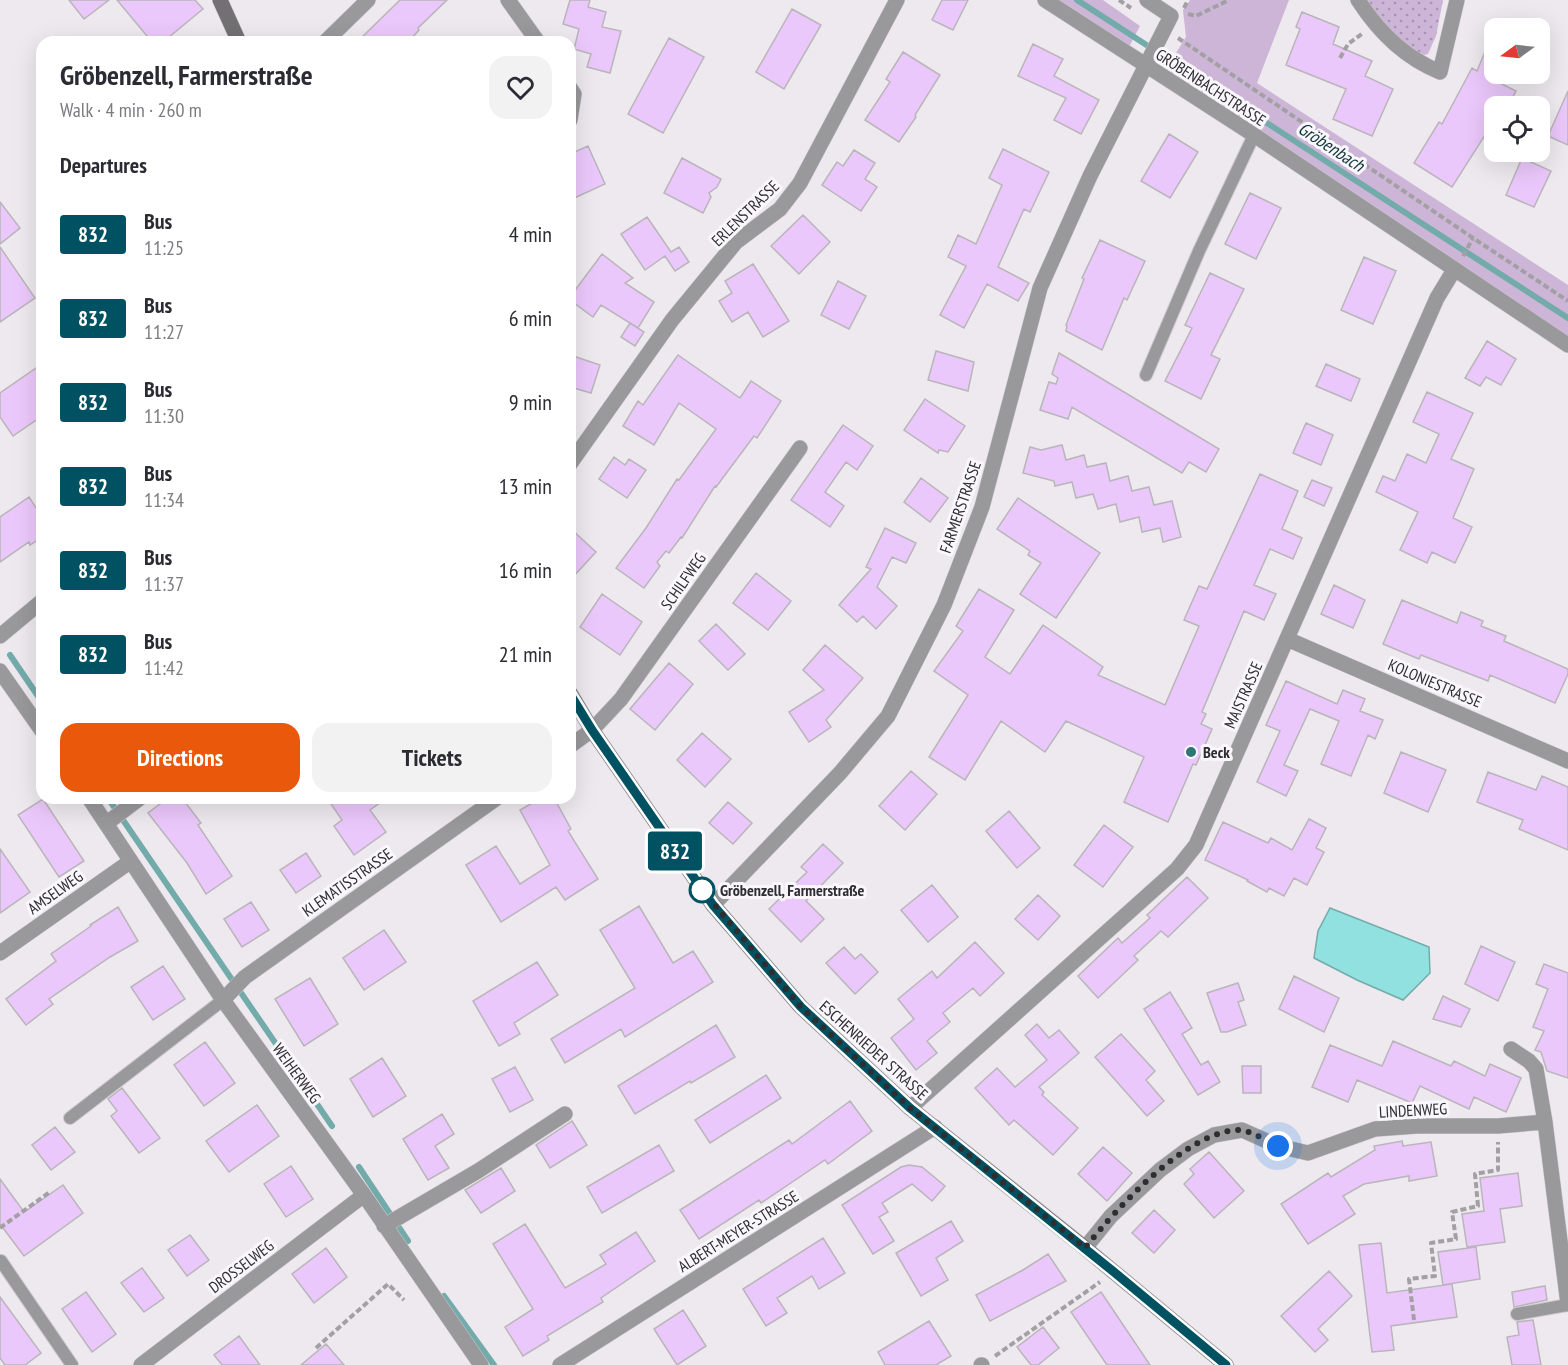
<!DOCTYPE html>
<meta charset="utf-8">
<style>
:root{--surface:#fff;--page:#f2f2f3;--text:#2b2b33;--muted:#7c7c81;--accent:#ea580c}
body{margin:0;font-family:"PT Sans Narrow",sans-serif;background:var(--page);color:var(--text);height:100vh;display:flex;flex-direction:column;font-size:22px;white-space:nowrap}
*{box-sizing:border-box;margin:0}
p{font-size:20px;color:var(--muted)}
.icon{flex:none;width:33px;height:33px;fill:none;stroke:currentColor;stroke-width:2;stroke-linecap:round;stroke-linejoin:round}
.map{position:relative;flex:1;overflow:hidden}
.panel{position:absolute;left:36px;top:36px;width:540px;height:768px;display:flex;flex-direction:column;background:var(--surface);border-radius:18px;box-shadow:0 6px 24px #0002}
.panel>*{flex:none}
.badge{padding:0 12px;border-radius:4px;font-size:21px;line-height:39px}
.needle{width:39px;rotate:255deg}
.controls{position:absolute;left:1484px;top:18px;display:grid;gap:12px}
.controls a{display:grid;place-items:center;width:66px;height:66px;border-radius:12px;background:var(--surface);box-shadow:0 6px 24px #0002;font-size:30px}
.you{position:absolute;width:30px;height:30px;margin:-15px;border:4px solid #fff;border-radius:50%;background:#1a73e8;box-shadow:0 0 0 9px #1a73e833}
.map>.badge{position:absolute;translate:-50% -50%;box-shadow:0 0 0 3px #fff}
h2{padding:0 24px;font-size:22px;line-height:54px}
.round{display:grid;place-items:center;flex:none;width:63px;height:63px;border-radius:18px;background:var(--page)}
.summary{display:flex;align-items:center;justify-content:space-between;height:102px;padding:0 24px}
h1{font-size:28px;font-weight:700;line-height:45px}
.action{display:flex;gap:12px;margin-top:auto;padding:12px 24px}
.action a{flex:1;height:69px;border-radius:18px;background:var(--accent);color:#fff;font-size:24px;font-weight:700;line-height:69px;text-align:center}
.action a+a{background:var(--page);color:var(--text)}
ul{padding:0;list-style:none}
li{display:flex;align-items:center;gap:18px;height:84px;padding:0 24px}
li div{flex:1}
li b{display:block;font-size:22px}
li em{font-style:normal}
li .badge{min-width:66px;font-weight:700;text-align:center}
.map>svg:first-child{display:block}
.green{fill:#cdb5d8}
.park{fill:url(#park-dots)}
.water{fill:#91e1e0;stroke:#73abab;stroke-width:1.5}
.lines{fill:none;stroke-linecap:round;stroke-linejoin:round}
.stream{stroke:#73abab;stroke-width:6}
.building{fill:#ebc8fb;stroke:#b9b5ba;stroke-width:1.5}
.lane-casing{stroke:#cbc7cc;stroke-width:14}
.street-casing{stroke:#cbc7cc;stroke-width:16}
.secondary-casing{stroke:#cbc7cc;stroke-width:16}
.path{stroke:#a3a0a4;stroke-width:4;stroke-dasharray:6 3;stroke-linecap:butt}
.lane{stroke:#99989a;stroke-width:12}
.street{stroke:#99989a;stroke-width:15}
.secondary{stroke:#727073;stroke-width:15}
.line-casing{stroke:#fff;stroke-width:14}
.line{stroke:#005262;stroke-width:9}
.walk{stroke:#2e2d2f;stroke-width:6;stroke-dasharray:0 10.8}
.poi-dot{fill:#2d7776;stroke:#faf7fc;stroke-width:2}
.stop-dot{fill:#fff;stroke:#005262;stroke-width:3}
.labels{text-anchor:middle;stroke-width:6;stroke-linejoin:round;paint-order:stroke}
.street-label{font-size:16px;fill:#2e2d2f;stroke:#faf7fc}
.poi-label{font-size:16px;font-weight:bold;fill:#2e2d2f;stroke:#faf7fc;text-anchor:start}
.stop-label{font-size:16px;font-weight:bold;fill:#2e2d2f;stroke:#faf7fc;text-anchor:start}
.water-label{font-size:18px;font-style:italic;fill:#0f3636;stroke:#faf7fc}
</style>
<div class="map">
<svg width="1568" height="1365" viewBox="0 0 1568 1365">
<defs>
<pattern id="park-dots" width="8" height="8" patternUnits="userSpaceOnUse" patternTransform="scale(1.5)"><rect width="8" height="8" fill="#cdb5d8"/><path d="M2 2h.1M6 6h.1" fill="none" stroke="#a794b0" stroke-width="1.8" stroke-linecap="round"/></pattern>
</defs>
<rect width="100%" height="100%" fill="#ede9ee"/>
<!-- green -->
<path class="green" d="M1057 0H1103L1140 26 1129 47Z
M1190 0H1289L1257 83 1568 285V337L1166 69 1186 37 1183 10Z"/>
<!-- park -->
<path class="park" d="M1365 0H1443L1436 36 1428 54 1416 57 1378 24Z"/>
<!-- water -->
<path class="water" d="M1330 908 1429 947 1430 973 1403 1000 1357 980 1314 958 1318 931Z"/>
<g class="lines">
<!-- stream -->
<path class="stream" d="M1077 0 1568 318
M10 655 42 702
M108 798 332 1126
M359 1167 408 1241
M444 1296 494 1365"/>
</g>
<!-- building -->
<path class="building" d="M69 0H109L84 19Z
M117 0H195L203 9 163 42H152Z
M400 0H447L418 28 419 30 408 42H357Z
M570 0H590L588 7 606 12 602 27 621 31 610 73 587 67 591 54 574 49 579 29 563 24Z
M942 0H968L953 30 932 20Z
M792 9 821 25 784 89 756 72Z
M1302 12 1339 27 1333 44 1372 61 1365 76 1393 89 1372 136 1333 119 1346 89 1286 65 1300 29 1296 27Z
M1494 30V80L1516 91 1508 106H1494V121L1452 187 1414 163 1439 122 1442 124 1472 68 1477 71Z
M669 38 704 57 663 133 628 114Z
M1033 44 1063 59 1054 76 1099 100 1081 134 1054 120 1066 98 1018 76Z
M903 52 940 75 915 115 916 117 899 142 865 120 890 82 886 79Z
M1568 91V145L1548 136Z
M1169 134 1198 152 1170 198 1141 181Z
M588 146 605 184 570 200V154Z
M1003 149 1049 172 1030 212 1024 209 998 267 1029 283 1018 301 987 284 964 328 940 315 966 266 948 257 958 235 976 244 1002 185 989 178Z
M854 150 875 163 865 179 877 187 861 211 822 185 837 162 843 166Z
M682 158 721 179 717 187 709 193 711 197 703 213 664 193Z
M1522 158 1551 171 1534 207 1506 195Z
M1250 193 1281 208 1256 259 1225 244Z
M0 202 20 228 0 244Z
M803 215 830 242 799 274 771 246Z
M647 217 671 252 679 247 689 262 675 271 665 256 645 270 621 234Z
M1100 240 1145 261 1127 300 1124 298 1102 350 1066 331 1067 326 1066 325 1084 279 1082 278Z
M0 247 35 298 0 322Z
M602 254 633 278 625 283 654 302 638 328 601 305 593 317 570 300V297Z
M1364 257 1396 271 1373 324 1341 310Z
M753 264 789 321 763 337 748 312 732 322 719 301 732 293 725 281Z
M1210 273 1244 289 1211 355 1220 359 1201 399 1165 381 1192 328 1185 325Z
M838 281 866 296 849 329 821 315Z
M630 323 644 332 635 346 621 337Z
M1487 341 1516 359 1501 385 1486 377 1480 386 1465 378Z
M936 351 974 362 968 391 928 380Z
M1059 353 1219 449 1206 472 1189 462 1182 473 1072 407 1068 419 1040 410 1049 382 1056 384 1058 378 1052 374Z
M570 355 600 365 591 393 570 387Z
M678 355 740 398 751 381 781 401 757 438 754 436 716 487 715 486 682 538 681 537 669 553 666 551 657 562 660 566 644 588 616 568 646 528 677 479 679 480 716 429 679 403 654 445 623 426 638 401 643 405Z
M42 364V416L13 436 0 417V393Z
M1326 364 1360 379 1351 401 1316 386Z
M1427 392 1473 413 1451 459 1474 469 1453 518 1472 527 1455 563 1432 552 1427 563 1400 550 1418 512 1376 492 1383 476 1395 481 1407 454 1426 463 1439 434 1413 422Z
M925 399 965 426 948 452 939 450 938 453 904 430Z
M1306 423 1333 435 1321 465 1293 453Z
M843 425 873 446 857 470 846 462 825 492 844 506 830 527 791 500Z
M1062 445 1066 460 1084 455 1087 467 1106 463 1110 481 1128 476 1132 491 1149 487 1154 505 1172 501 1181 537 1163 542 1160 528 1142 532 1139 517 1120 522 1116 504 1098 509 1093 494 1076 498 1072 482 1055 486 1054 481 1023 473 1030 447 1041 450Z
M614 457 625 465 629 459 646 470 627 498 599 479Z
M1260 474 1298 491 1282 529 1302 538 1293 559 1270 549 1254 585 1276 594 1264 620 1244 611 1202 712 1206 714 1201 724 1212 729 1196 765 1193 764 1168 822 1124 802 1144 757 1066 721 1045 752 1001 721 965 780 929 757 968 695 934 671 963 631 956 626 979 589 1014 610 985 657 1010 674 1043 625 1103 667 1098 675 1165 705 1199 626 1184 620 1199 586 1207 589Z
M921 478 948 498 930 522 904 502Z
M1312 480 1332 488 1324 506 1304 497Z
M29 497 42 517V537L30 545 29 542 0 562V517Z
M1018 498 1100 553 1056 618 1020 594 1041 563 1028 555 1030 551 997 529Z
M570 528 596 552 570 580Z
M885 528 916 543 906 563 892 557 877 587 897 606 876 629 863 616 857 622 839 605 871 569 866 567Z
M756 573 791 601 768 630 733 603Z
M1334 585 1365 600 1353 628 1321 614Z
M602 594 642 622 620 655 580 627Z
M1402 600 1457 623 1461 612 1483 621 1481 626 1506 636 1504 641 1568 669V674L1555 703 1490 675 1488 681 1421 655 1419 659 1383 644Z
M716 624 745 654 728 670 699 641Z
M825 645 863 678 826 720 831 727 809 742 789 712 824 690 803 670Z
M669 663 693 684 655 730 630 709Z
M1286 681 1337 704 1343 690 1365 699 1360 711 1383 720 1375 739 1368 735 1351 776 1321 764 1339 721 1310 709 1284 765 1298 771 1286 796 1257 782 1280 731 1266 725Z
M702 733 731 759 705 787 677 760Z
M1401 752 1446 770 1428 812 1384 793Z
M911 771 937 794 905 830 879 806Z
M1488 772 1536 790 1542 776 1568 787V850L1519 829 1523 820 1477 802Z
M168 798H182L201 823 198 825 232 876 206 894 187 863 148 813Z
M327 798H387L370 810 386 832 354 855 334 826 342 820Z
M541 798H554L571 829 568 831 598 879 565 900 556 887 501 922 466 865 496 846 520 884 550 865 520 810Z
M43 799 84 861 59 877 18 815Z
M728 802 752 823 733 844 709 823Z
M1009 811 1040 848 1017 868 986 831Z
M1309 819 1326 828 1316 848 1324 852 1307 885 1294 878 1284 896 1269 888 1267 892 1247 881 1248 880 1205 860 1223 822 1268 843 1271 838 1292 850Z
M1104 825 1133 847 1103 887 1074 865Z
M823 844 843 863 806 901 824 919 801 942 769 909 807 872 801 867Z
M0 849 30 892 0 913Z
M306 853 321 876 296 893 280 870Z
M1187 877 1208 898 1168 937 1161 931 1134 956 1138 960 1098 998 1078 976 1118 938 1122 943 1150 918 1147 915Z
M932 885 958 917 928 942 901 910Z
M1038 895 1060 916 1038 940 1015 919Z
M251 902 269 930 242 947 224 919Z
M639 906 673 963 693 951 713 982 625 1037 621 1029 565 1063 551 1039 635 988 600 930Z
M118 907 138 941 110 957 49 999 53 1004 26 1025 6 999 56 961 51 954 91 926 90 925Z
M384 930 406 962 364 990 343 958Z
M975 942 1004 973 980 996 973 988 943 1013 950 1022 927 1041 937 1053 916 1070 891 1038 914 1019 898 999 932 971 937 978Z
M1481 946 1515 962 1498 1001 1465 984Z
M844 947 855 959 861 954 878 972 855 994 826 963Z
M537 962 558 995 514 1023 520 1034 499 1046 473 1001Z
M1544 964 1568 973V1078L1547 1071 1541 1052 1535 1050 1544 1031 1533 1027 1548 989 1536 984Z
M163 966 185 999 153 1020 131 987Z
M1294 976 1339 998 1324 1032 1279 1009Z
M310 978 338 1024 304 1046 275 999Z
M1238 983 1244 1000 1238 1002 1246 1025 1227 1032H1221L1207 993Z
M1170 992 1192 1028 1182 1034 1201 1065 1208 1061 1220 1082 1198 1095 1144 1009Z
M1443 996 1470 1009 1461 1027 1433 1019Z
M1037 1024 1049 1038 1059 1030 1079 1053 1039 1087 1044 1092 1042 1095 1078 1128 1053 1155 1014 1120 1009 1125 975 1088 997 1068 1015 1087 1047 1060 1025 1035Z
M716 1025 735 1057 691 1083 690 1081 635 1114 618 1086Z
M1121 1034 1155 1071 1146 1080 1164 1101 1147 1116 1095 1057Z
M1393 1041 1451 1066 1454 1061 1485 1076 1490 1064 1521 1078 1506 1112 1474 1097 1469 1109 1420 1086 1412 1103 1357 1080 1348 1102 1312 1087 1330 1045 1382 1066Z
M205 1042 235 1083 204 1106 174 1065Z
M382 1058 406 1096 373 1117 350 1079Z
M1242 1066H1261V1093H1243Z
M515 1067 533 1100 510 1112 492 1079Z
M766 1075 781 1098 710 1143 695 1120Z
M122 1088 160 1138 139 1153 111 1116 117 1111 108 1099Z
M850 1101 872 1131 828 1164 825 1160 761 1203 759 1200 699 1239 680 1210 789 1140 792 1144Z
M257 1105 279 1136 229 1172 206 1141Z
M442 1114 454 1134 435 1146 449 1168 428 1180 403 1139Z
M572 1121 587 1145 550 1168 536 1145Z
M55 1127 75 1152 51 1170 32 1145Z
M1402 1141 1403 1146 1431 1142 1437 1176 1409 1181V1176L1364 1184 1343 1196 1355 1214 1308 1244 1281 1204 1328 1173 1331 1177 1375 1150 1374 1146Z
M659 1145 674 1171 602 1213 587 1187Z
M1103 1147 1132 1173 1107 1201 1078 1174Z
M1209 1152 1244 1191 1214 1218 1184 1184 1194 1174 1190 1169Z
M909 1165 922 1167 945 1186 932 1201 912 1184 882 1203 888 1212 879 1217 894 1241 873 1254 842 1205 901 1167Z
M291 1166 313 1199 286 1217 264 1184Z
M501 1168 515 1191 481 1213 465 1190Z
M1518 1173 1522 1206 1500 1209 1505 1242 1467 1247 1462 1214 1484 1211 1480 1178Z
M0 1179 24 1212 63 1185 83 1213 24 1256 0 1224Z
M1154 1210 1175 1230 1154 1253 1132 1233Z
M951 1221 963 1241 936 1258 948 1280 921 1296 896 1253Z
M525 1224 565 1288 606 1264 600 1255 636 1232 655 1261 601 1298 603 1302 547 1336 549 1340 523 1356 505 1327 533 1309 493 1244Z
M190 1235 209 1260 187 1276 168 1250Z
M823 1238 845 1273 819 1289 812 1276 777 1298 787 1313 766 1326 743 1289Z
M1381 1243 1387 1293 1452 1284 1457 1317 1391 1326 1394 1350 1372 1352 1359 1245Z
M1476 1247 1480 1279 1443 1285 1438 1252Z
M326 1248 347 1277 314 1303 292 1274Z
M1048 1254 1066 1281 990 1321 976 1295 1023 1270Z
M142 1268 164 1298 144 1312 121 1283Z
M1329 1271 1352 1296 1318 1329 1328 1340 1315 1352 1281 1316Z
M1545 1286 1547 1300 1514 1307 1512 1292Z
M86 1292 116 1334 92 1352 62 1309Z
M1101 1292 1150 1365H1107L1071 1312Z
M0 1297 41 1353 25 1365H5L0 1358Z
M683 1310 706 1346 677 1365 654 1329Z
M1533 1320 1541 1365H1512L1507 1337 1519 1335 1517 1322Z
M929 1321 951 1356 936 1365H885L878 1352Z
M1043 1327 1059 1348 1038 1365H1031L1017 1347Z
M239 1336 260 1365H222L214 1355Z
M326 1344 344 1365H301Z"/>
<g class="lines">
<defs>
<path id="lane" d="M1146 375 1199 251 1254 135
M70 1118 223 1000
M1 1261 72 1365
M1517 1314 1568 1305"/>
<path id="street" d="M508 0 538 42
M1045 0 1254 135 1568 345
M1358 0C1378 31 1405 58 1440 72L1457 0
M325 42 368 0
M570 88 574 94 570 120
M570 464 672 320 736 242 780 209 800 183 897 0
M0 636 42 601
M1287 639 1568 761
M0 671 42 731
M570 746 592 730 621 699 800 448
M89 798 223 1000 364 1195 481 1365
M107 823 140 798
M713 905 840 773 888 716 944 605 982 507 1040 288 1090 176 1171 16 1147 0
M0 953 131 861
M223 1000 245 977 497 798
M1511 1049 1529 1061 1536 1069 1545 1122 1568 1304
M910 1108 1177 869 1196 845 1437 298 1454 270
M384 1226 478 1171 565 1114
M1085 1248 1111 1216 1160 1170 1188 1149 1214 1135 1242 1130 1278 1146 1308 1153 1375 1129 1417 1126H1498L1545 1122
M141 1365 364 1195
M560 1365 935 1127
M981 1365H982"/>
<path id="secondary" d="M220 0 239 42
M570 693 592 730 713 905 801 1007 910 1108 1085 1248 1226 1365"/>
</defs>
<!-- lane casing -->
<use href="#lane" class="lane-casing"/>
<!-- street casing -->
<use href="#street" class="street-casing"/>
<!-- secondary casing -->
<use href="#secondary" class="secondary-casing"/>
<!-- path -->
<path class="path" d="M1119 0 1131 8
M1184 8 1188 0
M1188 14 1196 16 1229 0
M1178 38 1473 238 1568 301
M1340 58 1348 44 1363 33
M1463 256 1473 238
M0 1228 51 1191
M1414 1320 1409 1279 1435 1276 1431 1243 1456 1239 1452 1212 1478 1206 1475 1174 1498 1170V1142
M316 1348 388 1284 404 1300
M995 1356 1100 1282"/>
<!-- lane -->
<use href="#lane" class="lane"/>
<!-- street -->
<use href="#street" class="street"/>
<!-- secondary -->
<use href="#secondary" class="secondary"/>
</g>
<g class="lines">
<defs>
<path id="line" d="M570 694 592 730 713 905 801 1007 910 1108 1114 1272 1226 1365"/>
</defs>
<!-- line casing -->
<use href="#line" class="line-casing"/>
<!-- line -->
<use href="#line" class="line"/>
<!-- walk -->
<path class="walk" d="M702 890 801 1007 910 1108 1085 1248C1116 1209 1187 1130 1240 1130 1249 1130 1269 1142 1278 1146"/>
</g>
<!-- markers -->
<circle class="poi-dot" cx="1191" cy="752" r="6"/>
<circle class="stop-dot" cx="702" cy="890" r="12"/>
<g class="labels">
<!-- street labels -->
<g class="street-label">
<text transform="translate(1211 87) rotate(33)" y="6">GRÖBENBACHSTRASSE</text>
<text transform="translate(745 213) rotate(-44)" y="6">ERLENSTRASSE</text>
<text transform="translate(960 507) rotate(-71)" y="6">FARMERSTRASSE</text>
<text transform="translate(683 581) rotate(-55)" y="6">SCHILFWEG</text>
<text transform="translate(1435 683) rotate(23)" y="6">KOLONIESTRASSE</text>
<text transform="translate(1243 695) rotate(-66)" y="6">MAISTRASSE</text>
<text transform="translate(347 882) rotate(-35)" y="6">KLEMATISSTRASSE</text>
<text transform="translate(55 892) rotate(-35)" y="6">AMSELWEG</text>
<text transform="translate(874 1050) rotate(42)" y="6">ESCHENRIEDER STRASSE</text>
<text transform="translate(297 1073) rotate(54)" y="6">WEIHERWEG</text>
<text transform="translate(1413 1110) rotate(-3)" y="6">LINDENWEG</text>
<text transform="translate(738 1231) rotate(-32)" y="6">ALBERT-MEYER-STRASSE</text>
<text transform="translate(241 1266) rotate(-37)" y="6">DROSSELWEG</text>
</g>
<!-- poi labels -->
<g class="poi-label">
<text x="1203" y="758">Beck</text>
</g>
<!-- stop labels -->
<g class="stop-label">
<text x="720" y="896">Gröbenzell, Farmerstraße</text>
</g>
<!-- water labels -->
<g class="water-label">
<text transform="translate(1331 147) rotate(33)" y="6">Gröbenbach</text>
</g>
</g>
</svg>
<div class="controls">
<a><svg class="needle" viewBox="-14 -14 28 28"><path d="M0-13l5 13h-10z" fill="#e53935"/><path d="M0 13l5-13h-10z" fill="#7c7c81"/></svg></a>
<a><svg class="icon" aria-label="locate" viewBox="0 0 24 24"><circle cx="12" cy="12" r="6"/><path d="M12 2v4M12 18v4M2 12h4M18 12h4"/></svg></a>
</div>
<div class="you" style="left:1278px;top:1146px"></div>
<b class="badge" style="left:675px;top:851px;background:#005262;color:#fff">832</b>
<section class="panel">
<div class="summary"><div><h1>Gröbenzell, Farmerstraße</h1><p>Walk · 4 min · 260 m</p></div><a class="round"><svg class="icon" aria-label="heart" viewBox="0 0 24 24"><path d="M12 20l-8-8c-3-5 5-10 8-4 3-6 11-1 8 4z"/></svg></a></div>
<h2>Departures</h2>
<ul>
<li><span class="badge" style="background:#005262;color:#fff">832</span><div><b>Bus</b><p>11:25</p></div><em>4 min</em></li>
<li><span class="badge" style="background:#005262;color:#fff">832</span><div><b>Bus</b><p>11:27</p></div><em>6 min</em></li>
<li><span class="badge" style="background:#005262;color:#fff">832</span><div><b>Bus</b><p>11:30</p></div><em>9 min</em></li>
<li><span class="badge" style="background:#005262;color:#fff">832</span><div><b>Bus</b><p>11:34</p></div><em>13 min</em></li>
<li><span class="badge" style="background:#005262;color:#fff">832</span><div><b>Bus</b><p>11:37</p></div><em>16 min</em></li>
<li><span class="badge" style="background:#005262;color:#fff">832</span><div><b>Bus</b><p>11:42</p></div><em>21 min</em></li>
</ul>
<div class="action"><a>Directions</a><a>Tickets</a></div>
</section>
</div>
